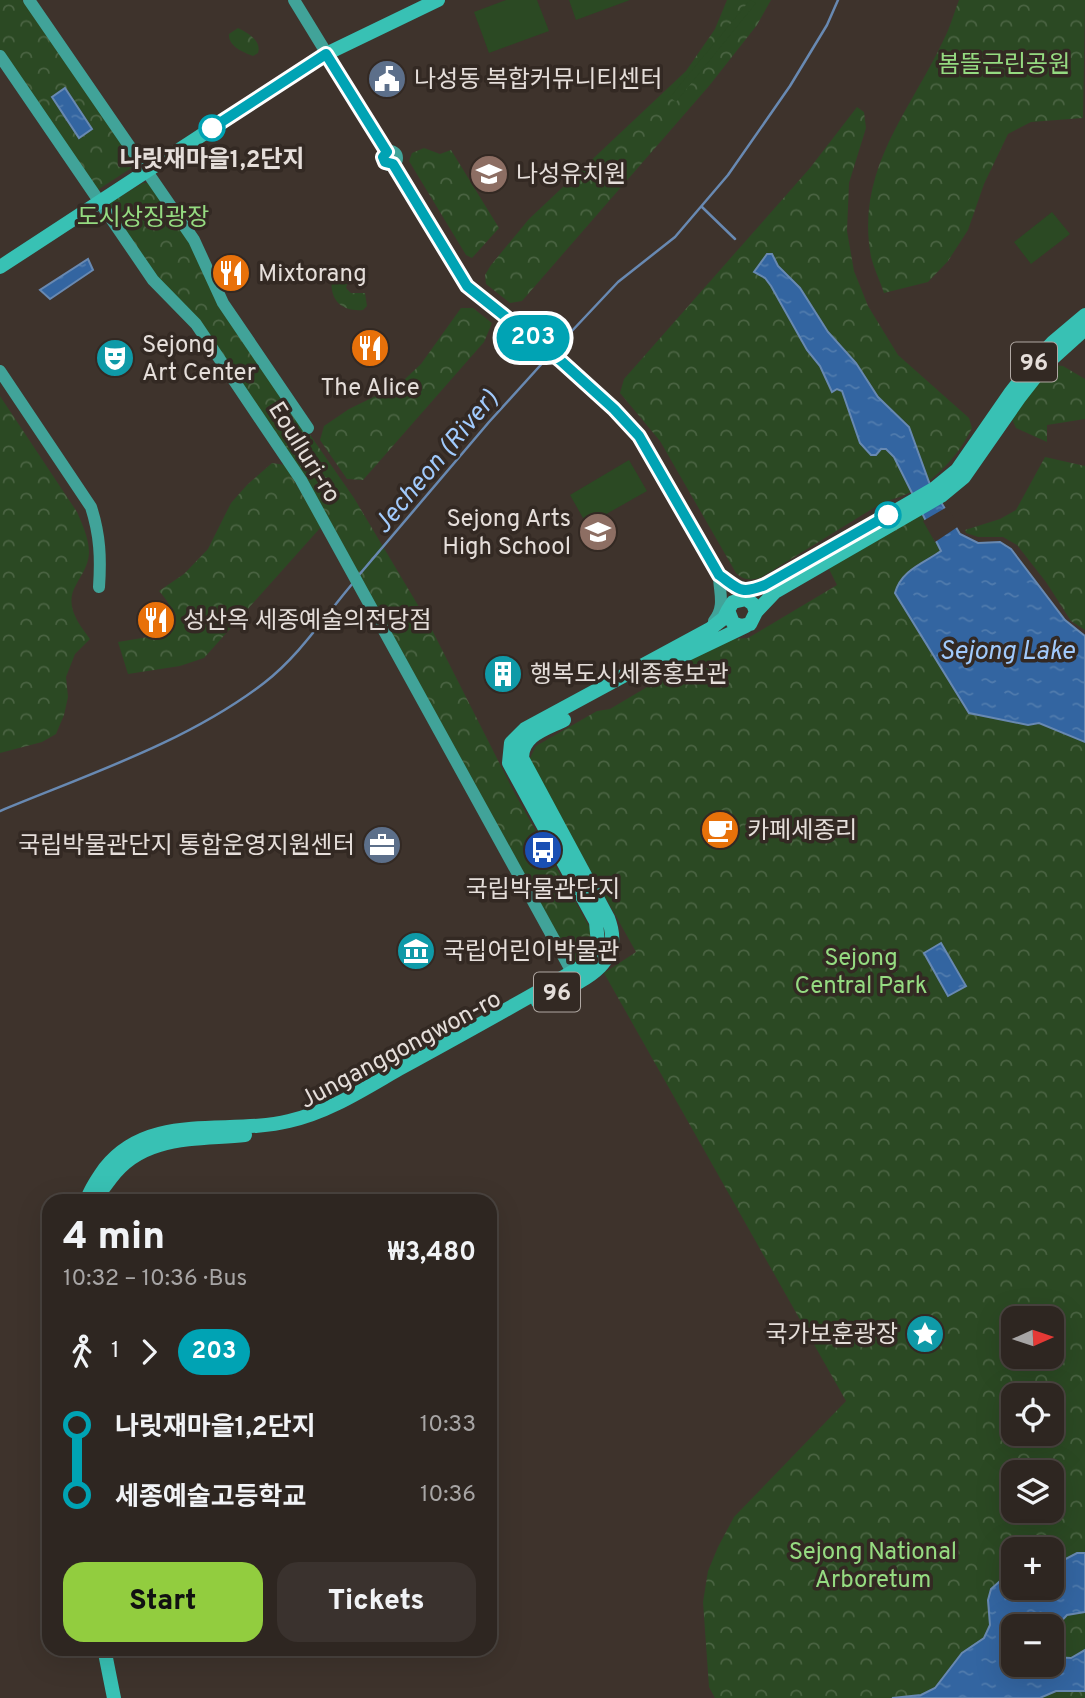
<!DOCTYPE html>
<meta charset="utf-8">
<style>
:root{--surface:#2e2621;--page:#3a322e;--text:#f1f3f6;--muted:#a7a5a5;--line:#49433f;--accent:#92cd3f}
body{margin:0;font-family:Overpass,"Noto Sans KR",sans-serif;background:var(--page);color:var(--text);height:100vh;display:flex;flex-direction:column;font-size:26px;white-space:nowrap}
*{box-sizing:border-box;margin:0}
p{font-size:23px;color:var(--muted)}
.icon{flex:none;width:38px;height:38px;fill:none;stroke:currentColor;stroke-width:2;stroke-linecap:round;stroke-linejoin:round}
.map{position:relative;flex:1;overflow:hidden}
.drawer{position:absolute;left:42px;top:1194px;width:455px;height:462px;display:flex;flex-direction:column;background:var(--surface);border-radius:21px;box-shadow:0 7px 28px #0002,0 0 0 2px var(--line)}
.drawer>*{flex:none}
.badge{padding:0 14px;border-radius:23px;font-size:24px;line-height:46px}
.needle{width:46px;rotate:87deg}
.buttons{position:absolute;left:1001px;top:1306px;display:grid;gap:14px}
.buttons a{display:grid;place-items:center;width:63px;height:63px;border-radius:14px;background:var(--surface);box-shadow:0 7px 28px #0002,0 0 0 2px var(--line);font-size:35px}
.map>.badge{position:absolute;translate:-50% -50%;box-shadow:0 0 0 4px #fff}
.legs{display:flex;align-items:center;gap:10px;height:77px;padding:0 21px;font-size:23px}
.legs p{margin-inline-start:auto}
.overview{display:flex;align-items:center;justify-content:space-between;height:119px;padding:0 21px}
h1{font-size:38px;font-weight:800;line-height:52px}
.primary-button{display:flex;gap:14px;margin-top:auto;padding:14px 21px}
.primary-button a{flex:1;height:80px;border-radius:21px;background:var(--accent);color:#111;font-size:28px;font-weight:800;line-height:80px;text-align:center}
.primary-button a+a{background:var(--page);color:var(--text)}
ul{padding:0 21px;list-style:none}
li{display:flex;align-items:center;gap:24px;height:70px;font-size:26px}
li i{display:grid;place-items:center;width:10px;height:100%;margin:0 9px;background:currentColor}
li i::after{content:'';width:18px;height:18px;margin:-9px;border:5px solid;border-radius:50%;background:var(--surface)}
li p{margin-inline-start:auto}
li:first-child i{background:linear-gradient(#0000 50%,currentColor 0)}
li:last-child i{background:linear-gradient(currentColor 50%,#0000 0)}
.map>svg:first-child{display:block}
.forest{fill:url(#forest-crowns);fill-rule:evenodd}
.pitch{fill:#2b4923}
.water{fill:url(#water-ripples);stroke:#6889b2;stroke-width:2}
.pier{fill:#3e332c}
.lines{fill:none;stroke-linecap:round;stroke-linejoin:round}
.stream{stroke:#6889b2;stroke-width:2.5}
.secondary{stroke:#41a399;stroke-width:12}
.primary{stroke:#38c1b4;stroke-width:14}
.line-1-casing{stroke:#fff;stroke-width:16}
.line-1{stroke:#00a3b4;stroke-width:10}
.stop-1-dot{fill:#fff;stroke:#00a3b4;stroke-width:3.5}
.labels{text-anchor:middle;stroke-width:7;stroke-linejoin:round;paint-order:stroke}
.shield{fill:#332923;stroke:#b0a8a3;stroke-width:2}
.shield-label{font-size:23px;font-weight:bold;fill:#e5deda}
.park-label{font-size:24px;fill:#95db81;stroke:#332923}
.poi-label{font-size:24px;fill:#e5deda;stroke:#332923;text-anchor:start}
.stop-label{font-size:24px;font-weight:bold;fill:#e5deda;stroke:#332923}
.street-label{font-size:24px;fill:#e5deda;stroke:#332923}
.water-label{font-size:26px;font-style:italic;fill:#a1cafc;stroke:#332923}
</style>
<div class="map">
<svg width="1085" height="1698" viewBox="0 0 1085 1698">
<defs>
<pattern id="forest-crowns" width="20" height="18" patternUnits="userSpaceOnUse" patternTransform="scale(1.75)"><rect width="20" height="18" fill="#2b4923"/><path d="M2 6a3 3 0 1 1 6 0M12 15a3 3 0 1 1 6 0" fill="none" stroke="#4a6342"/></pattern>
<pattern id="water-ripples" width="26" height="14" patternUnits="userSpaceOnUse" patternTransform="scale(1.75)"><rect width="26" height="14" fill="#3365a1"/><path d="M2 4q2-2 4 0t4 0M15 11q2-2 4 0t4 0" fill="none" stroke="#507bad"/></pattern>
</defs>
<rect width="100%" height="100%" fill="#3e332c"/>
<!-- forest -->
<path class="forest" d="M0 0H22L136 165 96 191 0 51Z
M727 0H771L757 25 709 86 522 301 510 303 486 284 485 275 491 265 529 219 686 71 715 29Z
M959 0H1085L1083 118 1031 122 1008 134 984 184 968 230 948 261 928 282 884 293C880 281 874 269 871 257 855 170 909 113 943 41 950 28 954 13 959 0Z
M238 28C248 33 262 41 258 53L253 56C243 52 228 46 229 34Z
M857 107 864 112 866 128 849 183 847 231 854 271 868 306 898 355 969 418 972 428C956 462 922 494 885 501L760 578C750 580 745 581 736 573L660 441 620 393 624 379 810 168Z
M424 148 440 154 451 150 499 228 472 258 466 255 409 161 412 153Z
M143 183H150L193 247 224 311 354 498 428 622 514 792 590 928C591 946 587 953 575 966L285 451 157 280 111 209 110 203Z
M341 274 348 281 346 288 351 293H365L367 306 363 310C342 312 329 300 332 279Z
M461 308H473L492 323 484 342 363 480 347 479 320 440 324 426 349 409 390 389 405 379 421 364Z
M1053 365 1063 366 1085 379V419L1047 425V442L1016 428 1011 417Z
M0 396 77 512C83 526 92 545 88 560 86 569 80 577 76 585 64 605 78 623 90 639L75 654 66 677 68 697 64 715 56 734 42 742 0 753Z
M1045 457 1085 466V630L1071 621 1046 582 1017 545 1003 537H978L966 533 965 530 1000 519 1016 510Z
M272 463 285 465 321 527 204 658 180 666 128 674 118 642 166 634C179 617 171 605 159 591L184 574 208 549 231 503 247 485Z
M922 515 942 551 915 566 895 593 968 713 1028 725 1039 723 1085 742V1698H715L709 1687 703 1602 708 1571 718 1547 734 1517 846 1401 604 973 636 952 529 760 536 746 597 711 610 709 669 674 677 664 733 639 748 638 837 585 828 567ZM1013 1318H1052V1356H1013ZM1013 1395H1052V1433H1013ZM1013 1472H1052V1510H1013ZM1013 1549H1052V1587H1013ZM1013 1626H1052V1664H1013Z"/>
<!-- pitch -->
<path class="pitch" d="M506 0H537L549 31 489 53 474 12Z
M569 0H630L576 20Z
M750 0 756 3 676 102 670 97Z
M1052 212 1070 234 1031 264 1014 242Z
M629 460 647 491 587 525 570 495Z"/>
<!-- water -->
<path class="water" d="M65 88 92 129 79 138 52 97Z
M767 254H772L778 266 800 288 828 332 856 363 878 397 909 427 929 482 960 534 978 543 1000 542 1011 549 1065 620 1085 636V742L1039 723 1028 725 969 713 895 593C901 570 924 563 941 551L894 457 886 449H881L876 455H871L860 443 842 391 837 389 832 392 820 366 807 350 771 286 765 278 754 272Z
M88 259 93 270 50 299 40 290Z
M941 943 966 986 948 996 924 953Z
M1077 1553H1085V1612L1067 1615 1052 1631V1626H1013V1664H1052V1657L1071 1658 1085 1650V1691H1056L1040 1698H892L921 1695 935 1688 962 1653 984 1638 990 1625 988 1600 991 1589 1008 1574H1013V1587H1052V1566Z"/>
<!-- pier -->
<path class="pier" d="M947 507 959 526 935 542 923 521Z"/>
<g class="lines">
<!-- stream -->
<path class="stream" d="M702 207 735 239
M554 350 618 282 675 237 728 175 790 86 827 25 838 0
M359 575 489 422 547 358
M0 811C89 774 187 742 264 683 300 655 324 617 353 583"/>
<!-- secondary -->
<path class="secondary" d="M29 0 194 240 223 303 308 428
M294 0 387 152
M0 56 153 280 196 324 301 480 572 972
M383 158a7 7 0 1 1 14 0a7 7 0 1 1-14 0Z
M393 164 468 286 579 377 614 409 639 436 719 575 736 588 750 591 806 563
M0 371 91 507C100 535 101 558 99 587
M714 621C726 606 719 592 719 575"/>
<!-- primary -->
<path class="primary" d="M0 267 326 54 438 0
M830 549 935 488 957 470 1011 392 1036 360 1053 342 1085 315
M756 612 753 604 746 599 733 602 728 610 733 623 741 626 750 624 756 612 775 592 941 496 964 477 1019 398 1044 366 1085 329
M652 671 746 626
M538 1002C573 984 628 969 608 918L522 758C522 735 546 729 564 720
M87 1200C90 1189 98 1178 105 1168 150 1111 228 1136 289 1121 329 1112 364 1089 399 1069 463 1034 527 999 589 962L598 944 596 922 509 763 511 743 525 729 710 629 724 618 728 610
M97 1200C99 1192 106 1185 111 1178 143 1134 197 1140 245 1135
M104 1648 114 1698"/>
</g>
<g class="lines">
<defs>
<path id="line-1" d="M212 128 326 54 387 152 383 157 385 162 393 164 467 286 561 361 614 409 639 436 719 575C739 589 740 595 765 585L888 515"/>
</defs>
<!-- line-1 casing -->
<use href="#line-1" class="line-1-casing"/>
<!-- line-1 -->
<use href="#line-1" class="line-1"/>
</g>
<!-- icons -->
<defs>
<symbol id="civic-disc" viewBox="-11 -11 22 22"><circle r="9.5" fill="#5c6f8a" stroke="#332923"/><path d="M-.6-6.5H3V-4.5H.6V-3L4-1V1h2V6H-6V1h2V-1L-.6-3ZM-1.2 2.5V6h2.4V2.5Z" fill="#fff"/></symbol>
<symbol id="school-disc" viewBox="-11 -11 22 22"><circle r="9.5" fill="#8d6e63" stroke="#332923"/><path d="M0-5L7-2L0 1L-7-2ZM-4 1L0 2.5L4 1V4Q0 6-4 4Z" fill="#fff"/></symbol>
<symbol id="restaurant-disc" viewBox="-11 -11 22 22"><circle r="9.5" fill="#e8710a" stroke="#332923"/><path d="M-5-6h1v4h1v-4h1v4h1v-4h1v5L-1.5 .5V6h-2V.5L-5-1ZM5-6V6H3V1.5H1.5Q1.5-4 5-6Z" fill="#fff"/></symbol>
<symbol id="theatre-disc" viewBox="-11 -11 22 22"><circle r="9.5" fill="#0f9aa8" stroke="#332923"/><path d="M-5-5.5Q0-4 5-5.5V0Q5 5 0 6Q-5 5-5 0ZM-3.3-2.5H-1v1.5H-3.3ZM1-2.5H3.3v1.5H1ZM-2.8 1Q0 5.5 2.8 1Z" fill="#fff"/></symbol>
<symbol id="building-disc" viewBox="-11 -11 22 22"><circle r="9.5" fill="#0f9aa8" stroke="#332923"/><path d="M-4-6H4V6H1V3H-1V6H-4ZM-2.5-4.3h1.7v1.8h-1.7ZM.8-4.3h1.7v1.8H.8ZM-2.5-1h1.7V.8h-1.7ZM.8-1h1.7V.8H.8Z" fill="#fff"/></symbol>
<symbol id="cafe-disc" viewBox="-11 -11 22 22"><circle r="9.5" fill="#e8710a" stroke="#332923"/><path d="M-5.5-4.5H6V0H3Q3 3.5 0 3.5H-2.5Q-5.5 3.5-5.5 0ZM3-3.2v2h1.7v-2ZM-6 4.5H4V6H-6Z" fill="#fff"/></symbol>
<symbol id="office-disc" viewBox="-11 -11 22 22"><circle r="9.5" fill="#5c6f8a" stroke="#332923"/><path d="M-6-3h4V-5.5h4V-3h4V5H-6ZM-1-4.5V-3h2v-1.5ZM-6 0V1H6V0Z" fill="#fff"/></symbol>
<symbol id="bus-disc" viewBox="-11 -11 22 22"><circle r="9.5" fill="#1a4fb4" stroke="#332923"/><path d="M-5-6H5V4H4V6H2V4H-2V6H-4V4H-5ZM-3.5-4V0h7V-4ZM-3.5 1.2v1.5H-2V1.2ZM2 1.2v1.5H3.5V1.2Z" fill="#fff"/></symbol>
<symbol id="museum-disc" viewBox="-11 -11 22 22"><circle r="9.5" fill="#0f9aa8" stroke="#332923"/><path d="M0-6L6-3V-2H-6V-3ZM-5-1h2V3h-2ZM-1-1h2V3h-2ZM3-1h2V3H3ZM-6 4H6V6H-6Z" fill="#fff"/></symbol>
<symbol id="sight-disc" viewBox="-11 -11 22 22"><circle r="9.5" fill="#0f9aa8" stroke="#332923"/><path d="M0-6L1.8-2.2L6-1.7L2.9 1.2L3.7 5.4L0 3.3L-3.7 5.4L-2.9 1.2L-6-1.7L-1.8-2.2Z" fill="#fff"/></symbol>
</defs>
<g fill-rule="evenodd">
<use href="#civic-disc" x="365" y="57" width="44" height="44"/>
<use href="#school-disc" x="467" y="152" width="44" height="44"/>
<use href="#restaurant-disc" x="209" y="251" width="44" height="44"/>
<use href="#restaurant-disc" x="348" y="326" width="44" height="44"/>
<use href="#theatre-disc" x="93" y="336" width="44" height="44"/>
<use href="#school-disc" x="576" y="510" width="44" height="44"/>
<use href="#restaurant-disc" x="134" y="598" width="44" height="44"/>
<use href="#building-disc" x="481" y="652" width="44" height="44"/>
<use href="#cafe-disc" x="698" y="808" width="44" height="44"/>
<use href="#office-disc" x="360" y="823" width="44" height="44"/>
<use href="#bus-disc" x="521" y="828" width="44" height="44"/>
<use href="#museum-disc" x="394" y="929" width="44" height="44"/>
<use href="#sight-disc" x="903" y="1312" width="44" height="44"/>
</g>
<!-- markers -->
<g class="stop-1-dot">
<circle cx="212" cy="128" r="12"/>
<circle cx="888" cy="515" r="12"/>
</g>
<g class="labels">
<!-- shield labels -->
<g class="shield">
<rect x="1011" y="342.5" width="46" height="39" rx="5"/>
<rect x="534" y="972.5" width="46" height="39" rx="5"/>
</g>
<g class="shield-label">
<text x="1034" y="370">96</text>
<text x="557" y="1000">96</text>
</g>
<!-- park labels -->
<g class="park-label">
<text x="1004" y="72">봄뜰근린공원</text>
<text x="143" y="225">도시상징광장</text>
<text x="861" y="965">Sejong<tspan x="861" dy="28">Central Park</tspan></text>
<text x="873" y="1559">Sejong National<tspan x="873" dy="28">Arboretum</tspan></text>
</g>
<!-- poi labels -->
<g class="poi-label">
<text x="414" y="87">나성동 복합커뮤니티센터</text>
<text x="516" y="182">나성유치원</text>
<text x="258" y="281">Mixtorang</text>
<text x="142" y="352">Sejong<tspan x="142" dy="28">Art Center</tspan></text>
<text x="370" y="395" text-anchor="middle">The Alice</text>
<text x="571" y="526" text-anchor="end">Sejong Arts<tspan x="571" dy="28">High School</tspan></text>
<text x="183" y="628">성산옥 세종예술의전당점</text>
<text x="530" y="682">행복도시세종홍보관</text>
<text x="747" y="838">카페세종리</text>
<text x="355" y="853" text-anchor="end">국립박물관단지 통합운영지원센터</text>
<text x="543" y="897" text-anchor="middle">국립박물관단지</text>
<text x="443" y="959">국립어린이박물관</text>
<text x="898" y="1342" text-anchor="end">국가보훈광장</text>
</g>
<!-- stop labels -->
<g class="stop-label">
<text x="212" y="167">나릿재마을1,2단지</text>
</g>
<!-- street labels -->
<g class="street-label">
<text transform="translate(305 452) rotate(58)" y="8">Eoulluri-ro</text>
<text transform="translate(400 1049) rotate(-28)" y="8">Junganggongwon-ro</text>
</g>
<!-- water labels -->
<g class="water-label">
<text transform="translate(435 461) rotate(-50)" y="9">Jecheon (River)</text>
<text x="1007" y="659">Sejong Lake</text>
</g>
</g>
</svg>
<div class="buttons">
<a><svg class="needle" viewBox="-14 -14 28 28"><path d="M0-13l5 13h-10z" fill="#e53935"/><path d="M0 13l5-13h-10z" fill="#a7a5a5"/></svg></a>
<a><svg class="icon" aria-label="locate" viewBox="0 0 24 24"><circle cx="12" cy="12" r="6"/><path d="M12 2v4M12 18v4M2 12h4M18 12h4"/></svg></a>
<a><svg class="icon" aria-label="layers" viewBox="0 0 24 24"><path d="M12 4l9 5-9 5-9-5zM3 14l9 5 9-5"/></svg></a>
<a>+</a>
<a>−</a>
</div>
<b class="badge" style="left:533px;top:338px;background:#00a3b4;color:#fff">203</b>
<section class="drawer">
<div class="overview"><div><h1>4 min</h1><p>10:32 – 10:36 · Bus</p></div><b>₩3,480</b></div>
<div class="legs"><svg class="icon" aria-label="walk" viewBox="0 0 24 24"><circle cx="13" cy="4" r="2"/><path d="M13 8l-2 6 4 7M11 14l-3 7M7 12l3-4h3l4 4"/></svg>1<svg class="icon" aria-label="forward" viewBox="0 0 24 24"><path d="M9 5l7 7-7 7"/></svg><b class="badge" style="background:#00a3b4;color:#fff">203</b></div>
<ul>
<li><i style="color:#00a3b4"></i><b>나릿재마을1,2단지</b><p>10:33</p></li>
<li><i style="color:#00a3b4"></i><b>세종예술고등학교</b><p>10:36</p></li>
</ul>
<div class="primary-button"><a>Start</a><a>Tickets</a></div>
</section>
</div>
